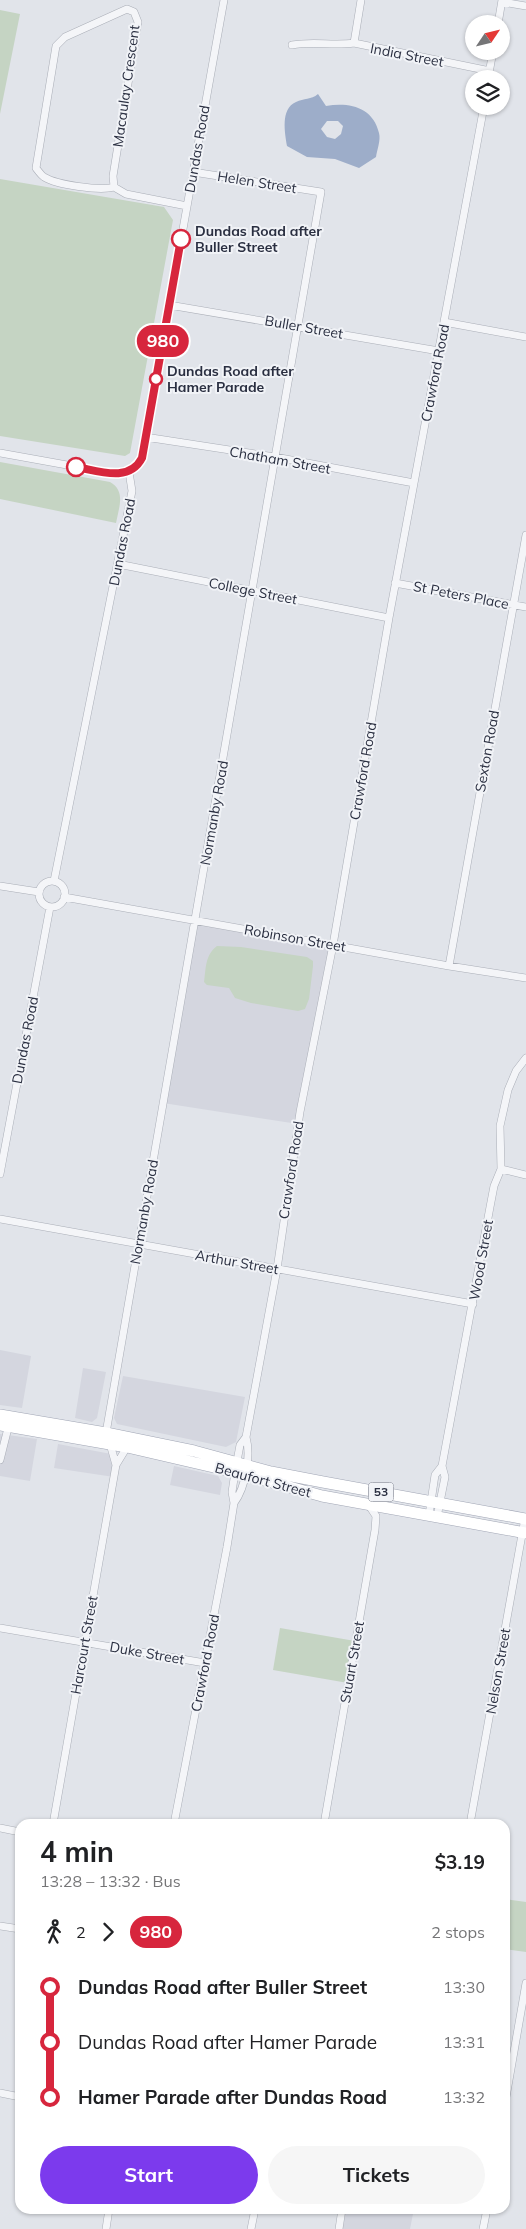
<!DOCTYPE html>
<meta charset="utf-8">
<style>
:root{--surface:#fff;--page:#f6f6f6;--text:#202124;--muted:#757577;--accent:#7c3aed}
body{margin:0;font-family:Mulish,sans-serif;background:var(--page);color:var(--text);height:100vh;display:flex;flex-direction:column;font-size:19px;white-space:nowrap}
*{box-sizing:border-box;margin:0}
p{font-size:16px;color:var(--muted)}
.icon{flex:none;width:28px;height:28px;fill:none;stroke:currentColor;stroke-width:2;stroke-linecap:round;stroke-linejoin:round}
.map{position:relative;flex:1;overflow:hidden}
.sheet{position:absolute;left:15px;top:1819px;width:495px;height:395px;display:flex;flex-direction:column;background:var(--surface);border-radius:15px;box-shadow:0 1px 4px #0004}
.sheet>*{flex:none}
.badge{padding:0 10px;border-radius:16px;font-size:18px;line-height:32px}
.needle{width:32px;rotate:55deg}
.tools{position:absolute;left:465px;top:15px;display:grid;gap:10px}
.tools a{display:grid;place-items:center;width:45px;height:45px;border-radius:50%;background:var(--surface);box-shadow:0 1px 4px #0004;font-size:25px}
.map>.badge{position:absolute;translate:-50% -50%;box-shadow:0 0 0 2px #fff}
.legs{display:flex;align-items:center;gap:8px;height:55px;padding:0 25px;font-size:16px}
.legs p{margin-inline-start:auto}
.head{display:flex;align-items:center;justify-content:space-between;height:85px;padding:0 25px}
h1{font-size:28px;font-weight:700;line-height:38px}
.action{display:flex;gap:10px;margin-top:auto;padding:10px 25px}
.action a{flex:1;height:58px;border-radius:30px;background:var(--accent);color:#fff;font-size:20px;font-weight:700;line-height:58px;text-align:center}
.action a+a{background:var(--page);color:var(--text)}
ul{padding:0 25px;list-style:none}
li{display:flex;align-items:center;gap:18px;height:55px;font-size:19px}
li i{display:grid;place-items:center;width:8px;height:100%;margin:0 6px;background:currentColor}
li i::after{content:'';width:12px;height:12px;margin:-6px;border:4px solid;border-radius:50%;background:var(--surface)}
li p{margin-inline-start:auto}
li:first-child i{background:linear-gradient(#0000 50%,currentColor 0)}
li:last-child i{background:linear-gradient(currentColor 50%,#0000 0)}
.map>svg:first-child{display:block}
.built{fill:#d4d6df}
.green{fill:#c5d4c3}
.water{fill:#9dadc9;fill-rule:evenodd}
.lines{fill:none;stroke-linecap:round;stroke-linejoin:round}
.minor-casing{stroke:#aaaeb7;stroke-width:8}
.primary-casing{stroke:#a1a6b5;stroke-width:12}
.minor{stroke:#f4f5f8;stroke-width:7}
.primary{stroke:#fff;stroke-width:11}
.line-1-casing{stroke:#fff;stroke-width:11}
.line-1{stroke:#d7263d;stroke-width:8}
.stop-1-dot{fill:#fff;stroke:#d7263d;stroke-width:2.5}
.labels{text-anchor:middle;stroke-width:4;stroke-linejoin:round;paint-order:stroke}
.shield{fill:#f1f3f7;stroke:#666a78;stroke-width:1}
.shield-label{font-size:12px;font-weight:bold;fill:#2a2f41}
.street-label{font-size:14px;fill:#2a2f41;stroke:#f1f3f7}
.stop-label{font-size:14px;font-weight:bold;fill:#2a2f41;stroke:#f1f3f7;text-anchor:start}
</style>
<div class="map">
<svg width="526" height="2229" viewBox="0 0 526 2229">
<rect width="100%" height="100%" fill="#e1e4ea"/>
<!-- built -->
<path class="built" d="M197 921 333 945 298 1124 163 1103Z
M0 1350 31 1356 22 1408 0 1405Z
M83 1368 106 1372 97 1418 92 1422 75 1418Z
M123 1376 245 1397 236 1442 226 1447 117 1424 114 1418Z
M0 1434 37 1439 30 1481 0 1476Z
M58 1444 122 1456 114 1477 54 1468Z
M174 1466 218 1476 222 1483 220 1495 170 1485Z
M342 2209H414L410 2229H339Z"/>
<!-- green -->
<path class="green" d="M0 10 20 14 0 114Z
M0 179 164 207 173 220 130 453 125 456 0 436Z
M0 462 110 482C126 491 119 507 116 523L0 499Z
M217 946 241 947 307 957 313 961V966L309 999 305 1009 298 1011 251 1003 235 998 229 988 207 985 204 982C206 968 205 955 217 946Z
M280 1628 355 1641 348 1683 273 1670Z
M505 1899 526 1902V1952L505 1949Z"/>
<!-- water -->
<path class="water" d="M318 94 326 106C349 102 373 107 379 133 381 140 377 150 376 157L359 168 335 159 307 157 287 146C285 133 280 109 296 102 304 98 311 100 318 94ZM327 121H338L343 126 341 134 335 139 327 137 321 129Z"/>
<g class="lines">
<defs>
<path id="minor" d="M502 2 526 6
M498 24 502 0
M354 43 490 71
M354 43 361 0
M292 45C313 41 333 46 354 43
M488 79 493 51
M114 187 113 176 138 22 134 12 127 9 65 37 56 46 36 168C39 172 41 175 44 177 57 185 100 191 114 187L126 194 187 206
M169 305 439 351
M444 322 526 337
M145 437 275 457 414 483
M0 453 117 474C129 473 136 469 142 458L224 0
M118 564 389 618
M395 583 526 607
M39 894a13 13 0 1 1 26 0a13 13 0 1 1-26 0Z
M54 881 132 491 129 472
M0 886 39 892
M64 897 449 966 526 978
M449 966 526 535
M501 1169 526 1175
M0 1174 50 907
M0 1219 473 1304
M106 1433 321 192 193 172
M110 1444 116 1465
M0 1460 9 1424
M234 1503C246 1487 251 1455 246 1437
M429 1515 435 1475 442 1466
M437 1517 445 1477 442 1466 490 1207 494 1186 501 1169 500 1126 508 1090 516 1071 526 1058
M0 1628 205 1663
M53 1824 116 1465 127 1447
M174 1824 227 1547 234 1503 232 1492 235 1472 240 1445 246 1437 277 1269 300 1112 333 945 389 618 484 106
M324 1824 375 1530 376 1516 368 1504
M470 1824 525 1518
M0 1828 20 1832
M0 1926 20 1929
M0 2093 20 2097
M505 2103 526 1983
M106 2229 109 2209
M251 2229 255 2209
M339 2229 342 2209
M483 2229 487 2209"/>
<path id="primary" d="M0 1415 106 1433 194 1451 271 1472 323 1482 526 1519
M0 1425 127 1447 235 1472 322 1496 526 1533"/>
</defs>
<!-- minor casing -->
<use href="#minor" class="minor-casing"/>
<!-- primary casing -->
<use href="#primary" class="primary-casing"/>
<!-- minor -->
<use href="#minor" class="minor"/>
<!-- primary -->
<use href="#primary" class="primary"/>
</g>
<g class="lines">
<defs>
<path id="line-1" d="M76 467C99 471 129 483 142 458L181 239"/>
</defs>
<!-- line-1 casing -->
<use href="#line-1" class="line-1-casing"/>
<!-- line-1 -->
<use href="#line-1" class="line-1"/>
</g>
<!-- markers -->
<g class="stop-1-dot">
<circle cx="181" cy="239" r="9"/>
<circle cx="156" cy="379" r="6"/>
<circle cx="76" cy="467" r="9"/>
</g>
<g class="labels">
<!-- shield labels -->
<rect class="shield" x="368.5" y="1482.5" width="25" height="19" rx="4"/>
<g class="shield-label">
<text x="381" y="1496">53</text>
</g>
<!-- street labels -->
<g class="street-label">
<text transform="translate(407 55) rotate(11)" y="5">India Street</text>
<text transform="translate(126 86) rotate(-82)" y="5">Macaulay Crescent</text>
<text transform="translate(197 149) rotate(-80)" y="5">Dundas Road</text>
<text transform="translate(257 182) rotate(9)" y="5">Helen Street</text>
<text transform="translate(304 327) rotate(10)" y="5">Buller Street</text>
<text transform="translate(435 373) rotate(-79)" y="5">Crawford Road</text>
<text transform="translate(280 460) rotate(10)" y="5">Chatham Street</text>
<text transform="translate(122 542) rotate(-79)" y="5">Dundas Road</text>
<text transform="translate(253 591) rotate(11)" y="5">College Street</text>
<text transform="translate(461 595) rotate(11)" y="5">St Peters Place</text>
<text transform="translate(487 751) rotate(-80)" y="5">Sexton Road</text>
<text transform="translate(363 771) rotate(-80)" y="5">Crawford Road</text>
<text transform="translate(214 813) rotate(-80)" y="5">Normanby Road</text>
<text transform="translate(295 938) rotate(10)" y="5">Robinson Street</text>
<text transform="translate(25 1040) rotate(-79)" y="5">Dundas Road</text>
<text transform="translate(291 1170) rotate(-81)" y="5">Crawford Road</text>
<text transform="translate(144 1212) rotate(-80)" y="5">Normanby Road</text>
<text transform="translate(481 1260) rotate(-80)" y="5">Wood Street</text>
<text transform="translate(237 1262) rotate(10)" y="5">Arthur Street</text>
<text transform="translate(263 1480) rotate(15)" y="5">Beaufort Street</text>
<text transform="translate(84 1645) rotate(-80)" y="5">Harcourt Street</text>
<text transform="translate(147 1653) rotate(10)" y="5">Duke Street</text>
<text transform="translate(352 1662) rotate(-80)" y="5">Stuart Street</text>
<text transform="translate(205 1663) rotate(-79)" y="5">Crawford Road</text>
<text transform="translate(498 1671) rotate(-80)" y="5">Nelson Street</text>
</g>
<!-- stop labels -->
<g class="stop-label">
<text x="195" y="236">Dundas Road after<tspan x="195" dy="16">Buller Street</tspan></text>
<text x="167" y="376">Dundas Road after<tspan x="167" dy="16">Hamer Parade</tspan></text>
</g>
</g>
</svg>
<div class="tools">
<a><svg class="needle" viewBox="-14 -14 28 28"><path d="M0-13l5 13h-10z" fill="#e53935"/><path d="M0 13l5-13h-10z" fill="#757577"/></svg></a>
<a><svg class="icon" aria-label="layers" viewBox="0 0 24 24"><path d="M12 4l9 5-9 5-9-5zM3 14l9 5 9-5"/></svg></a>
</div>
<b class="badge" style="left:163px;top:341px;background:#d7263d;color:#fff">980</b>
<section class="sheet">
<div class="head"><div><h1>4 min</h1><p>13:28 – 13:32 · Bus</p></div><b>$3.19</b></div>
<div class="legs"><svg class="icon" aria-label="walk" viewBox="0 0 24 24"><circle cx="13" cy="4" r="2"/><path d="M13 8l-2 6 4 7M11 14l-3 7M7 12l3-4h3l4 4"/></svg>2<svg class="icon" aria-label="forward" viewBox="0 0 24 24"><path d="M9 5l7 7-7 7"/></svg><b class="badge" style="background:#d7263d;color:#fff">980</b><p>2 stops</p></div>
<ul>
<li><i style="color:#d7263d"></i><b>Dundas Road after Buller Street</b><p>13:30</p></li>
<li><i style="color:#d7263d"></i><span>Dundas Road after Hamer Parade</span><p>13:31</p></li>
<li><i style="color:#d7263d"></i><b>Hamer Parade after Dundas Road</b><p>13:32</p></li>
</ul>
<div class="action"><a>Start</a><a>Tickets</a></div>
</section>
</div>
